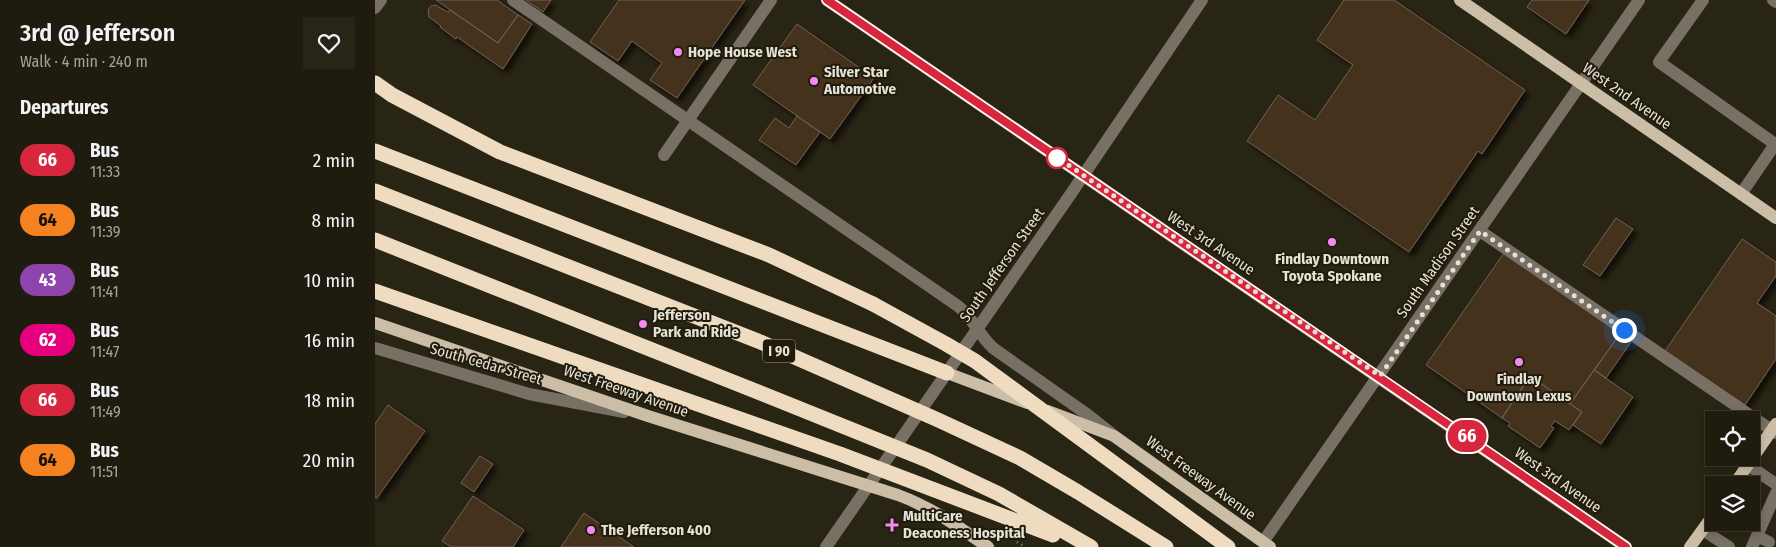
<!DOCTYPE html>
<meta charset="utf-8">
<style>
:root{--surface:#1f1c0f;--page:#272518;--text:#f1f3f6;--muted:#a1a19e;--line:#3c3a2f}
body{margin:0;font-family:"Fira Sans Condensed",sans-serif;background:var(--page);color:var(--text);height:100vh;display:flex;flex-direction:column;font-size:19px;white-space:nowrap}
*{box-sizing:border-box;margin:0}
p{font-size:16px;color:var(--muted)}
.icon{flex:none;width:28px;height:28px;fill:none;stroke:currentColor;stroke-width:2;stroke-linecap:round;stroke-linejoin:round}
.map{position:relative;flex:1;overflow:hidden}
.panel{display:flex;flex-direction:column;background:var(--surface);width:375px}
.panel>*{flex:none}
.badge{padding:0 10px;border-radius:16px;font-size:18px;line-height:32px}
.tools{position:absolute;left:1330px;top:411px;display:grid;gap:10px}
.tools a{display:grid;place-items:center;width:55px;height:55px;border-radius:0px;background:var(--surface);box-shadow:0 2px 8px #0003,0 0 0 1px var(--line);font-size:25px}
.you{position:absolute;width:25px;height:25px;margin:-12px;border:4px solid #fff;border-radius:50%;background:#1a73e8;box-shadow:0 0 0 8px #1a73e833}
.map>.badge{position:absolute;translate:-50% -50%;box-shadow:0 0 0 2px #fff}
h2{padding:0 20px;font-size:19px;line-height:45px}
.round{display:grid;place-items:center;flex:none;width:52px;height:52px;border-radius:0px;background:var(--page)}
.head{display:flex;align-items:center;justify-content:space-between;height:85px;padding:0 20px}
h1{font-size:24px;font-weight:600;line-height:38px}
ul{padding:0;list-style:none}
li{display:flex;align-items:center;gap:15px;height:60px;padding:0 20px}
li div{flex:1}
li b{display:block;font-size:19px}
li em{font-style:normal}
li .badge{min-width:55px;font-weight:700;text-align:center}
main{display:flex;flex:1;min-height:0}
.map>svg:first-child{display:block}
.building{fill:#45301e;stroke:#716154;filter:url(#shadow)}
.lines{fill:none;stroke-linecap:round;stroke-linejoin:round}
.path{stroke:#898678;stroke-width:3;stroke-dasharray:1 4;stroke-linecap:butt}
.minor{stroke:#787065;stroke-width:12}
.major{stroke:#ccbda6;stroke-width:12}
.highway{stroke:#eedbc0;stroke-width:15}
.highway-bridge{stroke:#eedbc0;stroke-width:15}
.line-casing{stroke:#fff;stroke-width:11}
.line{stroke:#d7263d;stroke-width:8}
.walk{stroke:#e4e1d7;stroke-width:5;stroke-dasharray:0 9}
.poi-dot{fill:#f38af1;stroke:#201b0b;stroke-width:2}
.stop-dot{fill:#fff;stroke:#d7263d;stroke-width:2.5}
.labels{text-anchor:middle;stroke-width:4;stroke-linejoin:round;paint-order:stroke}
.shield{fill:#201b0b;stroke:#a9a69a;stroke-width:1}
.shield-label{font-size:14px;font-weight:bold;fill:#e4e1d7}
.poi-label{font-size:15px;font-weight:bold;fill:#e4e1d7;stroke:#201b0b;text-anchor:start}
.street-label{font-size:15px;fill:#e4e1d7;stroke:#201b0b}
</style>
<main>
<section class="panel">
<div class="head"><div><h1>3rd @ Jefferson</h1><p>Walk · 4 min · 240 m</p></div><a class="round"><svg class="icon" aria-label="heart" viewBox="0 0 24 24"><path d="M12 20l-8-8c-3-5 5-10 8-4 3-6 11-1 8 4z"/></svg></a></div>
<h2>Departures</h2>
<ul>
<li><span class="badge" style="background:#d7263d;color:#fff">66</span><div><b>Bus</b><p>11:33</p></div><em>2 min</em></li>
<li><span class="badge" style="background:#f58220;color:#111">64</span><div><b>Bus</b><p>11:39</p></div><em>8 min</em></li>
<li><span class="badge" style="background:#8e44ad;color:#fff">43</span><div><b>Bus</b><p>11:41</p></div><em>10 min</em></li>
<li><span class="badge" style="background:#e6007e;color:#fff">62</span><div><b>Bus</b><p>11:47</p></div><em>16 min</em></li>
<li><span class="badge" style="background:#d7263d;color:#fff">66</span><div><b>Bus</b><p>11:49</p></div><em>18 min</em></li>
<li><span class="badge" style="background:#f58220;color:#111">64</span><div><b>Bus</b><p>11:51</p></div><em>20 min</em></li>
</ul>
</section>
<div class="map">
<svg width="1401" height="547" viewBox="0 0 1401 547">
<defs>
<filter id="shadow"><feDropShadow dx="4.5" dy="4.5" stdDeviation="2.5" flood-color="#0009"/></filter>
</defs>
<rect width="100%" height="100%" fill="#292514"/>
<!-- building -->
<path class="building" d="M61 0H122L143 15 123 43Z
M151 0H176L168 12Z
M244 0H370L302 98 275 80 287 63 257 41 243 61 215 42Z
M969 0H1019L1150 90 1107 154 1103 151 1034 252 872 141 903 95 940 120 978 65 942 40Z
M1157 0H1214L1191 34 1152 7Z
M60 5 73 12 75 10 123 43 143 15 157 24 128 69 82 37 81 39 65 27 66 26 54 17 53 10 56 6Z
M422 24 499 78 455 139 378 85Z
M422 116 445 132 421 165 384 140 400 118 414 128Z
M1241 218 1258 229 1225 276 1208 265Z
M1367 239 1401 262V276L1382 303 1401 316V359L1370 405 1290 351Z
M1129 253 1245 334 1195 404 1155 376 1127 418 1051 365Z
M1245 334 1256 342 1231 378 1219 370Z
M1219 370 1258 397 1226 444 1198 425 1207 412 1195 404Z
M1155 376 1207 412 1194 430 1180 421 1176 426 1179 428 1165 448 1133 426 1135 423 1127 418Z
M13 405 50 431 2 498 0 497V424Z
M105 456 118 464 99 492 86 483Z
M98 496 149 530 138 547H76L67 541Z
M209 513 259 547H186Z"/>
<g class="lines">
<!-- path -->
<path class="path" d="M642 542 650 547"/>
<!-- minor -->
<path class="minor" d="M138 0 583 306C598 318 604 335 618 348L713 415 737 434
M1328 0 1284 62 1400 144
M1398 0 1401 2
M0 8 6 0
M289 155 396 0
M1366 194 1401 143
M1105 231 1401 433
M0 348 154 394 249 412
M1373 465 1401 484
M1328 530 1354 547
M1382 536 1394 542
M888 542 1264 0
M451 547 693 198 827 0
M1377 547 1401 493"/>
<!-- major -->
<path class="major" d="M452 0C718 183 986 363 1251 547
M1085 0 1401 218
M0 323 273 416 523 495C558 508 582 526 613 547
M572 373 652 403
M673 411 739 436 895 547
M1359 485 1401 424
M1315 547 1339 514"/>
<!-- highway -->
<path class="highway" d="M0 83 17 95 125 152 394 255 498 304
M0 151 572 373"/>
<!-- highway-bridge -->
<path class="highway-bridge" d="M0 191 383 341 561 419 645 458 703 492 791 547
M0 240 393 396 552 460 624 494 716 547
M0 291 465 454 678 535
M498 304 571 344 600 361 853 547"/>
</g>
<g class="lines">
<defs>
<path id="line" d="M452 0C719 182 986 363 1251 547"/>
</defs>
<!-- line casing -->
<use href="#line" class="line-casing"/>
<!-- line -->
<use href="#line" class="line"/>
<!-- walk -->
<path class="walk" d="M682 158 677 154 1005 376 1105 231 1249 330"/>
</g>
<!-- markers -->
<g class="poi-dot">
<circle cx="303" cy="52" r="5"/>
<circle cx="439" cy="81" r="5"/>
<circle cx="957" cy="242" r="5"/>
<circle cx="268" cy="324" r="5"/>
<circle cx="1144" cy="362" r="5"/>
<path d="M514.5 517.5h5v5h5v5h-5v5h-5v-5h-5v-5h5z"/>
<circle cx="216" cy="530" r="5"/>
</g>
<circle class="stop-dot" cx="682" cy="158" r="10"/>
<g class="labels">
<!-- shield labels -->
<rect class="shield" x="388" y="339.5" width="32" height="23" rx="4"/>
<g class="shield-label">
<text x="404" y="356">I 90</text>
</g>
<!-- poi labels -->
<g class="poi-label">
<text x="313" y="57">Hope House West</text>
<text x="449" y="77">Silver Star<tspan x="449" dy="17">Automotive</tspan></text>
<text x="957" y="264" text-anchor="middle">Findlay Downtown<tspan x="957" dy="17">Toyota Spokane</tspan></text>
<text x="278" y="320">Jefferson<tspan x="278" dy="17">Park and Ride</tspan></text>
<text x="1144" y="384" text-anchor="middle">Findlay<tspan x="1144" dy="17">Downtown Lexus</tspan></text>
<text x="528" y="521">MultiCare<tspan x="528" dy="17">Deaconess Hospital</tspan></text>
<text x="226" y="535">The Jefferson 400</text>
</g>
<!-- street labels -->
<g class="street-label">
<text transform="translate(1252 96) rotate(35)" y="5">West 2nd Avenue</text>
<text transform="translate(836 243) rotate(34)" y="5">West 3rd Avenue</text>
<text transform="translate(1063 262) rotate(-55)" y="5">South Madison Street</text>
<text transform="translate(627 265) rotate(-55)" y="5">South Jefferson Street</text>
<text transform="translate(111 364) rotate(16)" y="5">South Cedar Street</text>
<text transform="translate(251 391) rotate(19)" y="5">West Freeway Avenue</text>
<text transform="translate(826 478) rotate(36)" y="5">West Freeway Avenue</text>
<text transform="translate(1183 480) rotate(35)" y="5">West 3rd Avenue</text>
</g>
</g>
</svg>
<div class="tools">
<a><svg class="icon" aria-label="locate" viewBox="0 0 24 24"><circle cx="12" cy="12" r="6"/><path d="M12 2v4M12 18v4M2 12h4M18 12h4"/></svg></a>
<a><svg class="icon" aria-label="layers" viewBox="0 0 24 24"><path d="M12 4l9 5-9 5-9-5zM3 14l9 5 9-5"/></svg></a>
</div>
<div class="you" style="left:1249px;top:330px"></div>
<b class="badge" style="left:1092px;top:436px;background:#d7263d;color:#fff">66</b>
</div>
</main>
